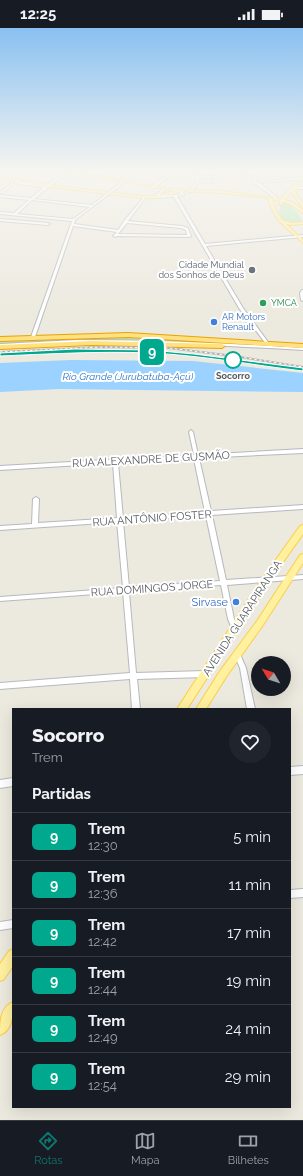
<!DOCTYPE html>
<html lang="pt">
<meta charset="utf-8">
<style>
:root{--surface:#171b24;--page:#20242c;--text:#f1f3f6;--muted:#9ea1a6;--line:#363941;--accent:#0f766e}
body{margin:0;font-family:Raleway,sans-serif;background:var(--page);color:var(--text);height:100vh;display:flex;flex-direction:column;font-size:15px;white-space:nowrap}
*{box-sizing:border-box;margin:0}
p{font-size:13px;color:var(--muted)}
.icon{flex:none;width:22px;height:22px;fill:none;stroke:currentColor;stroke-width:2;stroke-linecap:round;stroke-linejoin:round}
.map{position:relative;flex:1;overflow:hidden}
.side{position:absolute;left:12px;top:680px;width:279px;height:400px;display:flex;flex-direction:column;background:var(--surface);border-radius:0px;box-shadow:0 4px 16px #0002}
.side>*{flex:none}
.badge{padding:0 8px;border-radius:6px;font-size:14px;line-height:26px}
.needle{width:26px;rotate:309deg}
.controls{position:absolute;left:251px;top:628px;display:grid;gap:8px}
.controls a{display:grid;place-items:center;width:40px;height:40px;border-radius:50%;background:var(--surface);box-shadow:0 4px 16px #0002;font-size:20px}
.map>.badge{position:absolute;translate:-50% -50%;box-shadow:0 0 0 2px #fff}
h2{padding:0 20px;font-size:15px;line-height:36px}
.round{display:grid;place-items:center;flex:none;width:42px;height:42px;border-radius:21px;background:var(--page)}
.headline{display:flex;align-items:center;justify-content:space-between;height:68px;padding:0 20px}
h1{font-size:19px;font-weight:800;line-height:30px}
ul{padding:0;list-style:none}
li{display:flex;align-items:center;gap:12px;height:48px;padding:0 20px;border-top:1px solid var(--line)}
li div{flex:1}
li b{display:block;font-size:15px}
li em{font-style:normal}
li .badge{min-width:44px;font-weight:700;text-align:center}
.status{display:flex;justify-content:space-between;align-items:center;height:28px;padding:0 20px;background:var(--surface);direction:ltr}
.status svg{height:11px;fill:currentColor}
.tabs{display:flex;justify-content:space-around;align-items:center;height:56px;border-top:1px solid var(--line);background:var(--surface);font-size:11px;color:var(--muted)}
.tabs a{display:grid;justify-items:center;gap:2px}
.tabs .selected{color:var(--accent)}
.map>svg:first-child{display:block}
.green{fill:#b7e7b7}
.water{fill:#9bd2ff}
.lines{fill:none;stroke-linecap:round;stroke-linejoin:round}
.minor-casing{stroke:#b6b9bf;stroke-width:2}
.major-casing{stroke:#fc4;stroke-width:2}
.highway-casing{stroke:#eaa300;stroke-width:2}
.minor{fill:#fff;fill-rule:evenodd}
.major{fill:#fff1a0;fill-rule:evenodd}
.highway{fill:#ffe182;fill-rule:evenodd}
.rail-casing{stroke:#b1b2b2;stroke-width:2}
.rail{stroke:#fff;stroke-width:1;stroke-dasharray:2.5;stroke-linecap:butt}
.line{fill:#00a88e;stroke:#fff}
.worship-dot{fill:#6b7280;stroke:#fff;stroke-width:1.5}
.leisure-dot{fill:#2e9e5b;stroke:#fff;stroke-width:1.5}
.shop-dot{fill:#3f7fe0;stroke:#fff;stroke-width:1.5}
.stop-dot{fill:#fff;stroke:#00a88e;stroke-width:2}
.labels{text-anchor:middle;stroke-width:4;stroke-linejoin:round;paint-order:stroke}
.far-worship-label{font-size:9px;fill:#5b616d;stroke:#fff;text-anchor:end}
.far-leisure-label{font-size:9px;fill:#27864d;stroke:#fff;text-anchor:start}
.far-shop-label{font-size:9px;fill:#366cbe;stroke:#fff;text-anchor:start}
.far-stop-label{font-size:9px;font-weight:bold;fill:#575b61;stroke:#fff}
.far-water-label{font-size:10px;font-style:italic;fill:#3177c4;stroke:#fff}
.street-label{font-size:11px;fill:#575b61;stroke:#fff}
.shop-label{font-size:11px;fill:#366cbe;stroke:#fff;text-anchor:end}
</style>
<div class="status"><b>12:25</b><svg viewBox="0 0 49 12"><path d="M0 12V9h3v3zM5 12V6h3v6zM10 12V3h3v9zM15 12V0h3v12zM26 1h20v11H26zM47 4h2v5h-2z"/></svg></div>
<div class="map">
<svg width="303" height="1092" viewBox="0 0 303 1092">
<rect width="100%" height="100%" fill="#ece9de"/>
<!-- green -->
<path class="green" d="M285 174C292 178 300 185 302 193L292 195 282 191C278 186 279 180 282 175Z
M133 309 178 312 175 314 90 311 0 316V313Z"/>
<!-- water -->
<path class="water" d="M71 332 193 333 303 345V364L59 361 0 364V335Z"/>
<g class="lines">
<defs>
<path id="minor" d="M7 143H9L12 151 20 154 44 158 43 159 19 156 13 153V157L0 166V164L11 156V152Z
M68 143H71L47 160 34 171 92 177 123 153 125 154 75 192 74 196 118 202 124 193 145 168 146 169 128 193 182 198 188 200 191 208 189 209 117 208 115 209 113 208 117 204 73 198 35 309 33 310 31 309 72 193 0 186V184L14 185 29 172 0 169V167L31 170 45 158ZM32 172 90 179 73 191 17 186ZM127 195 181 200 186 202 187 207 118 206Z
M171 143H174L154 160H152V158Z
M195 143H197L198 147 222 149 221 150 199 149V152L213 154 212 155 199 154 191 164H189L197 153Z
M240 143H243L257 154 302 149 303 151 259 155 277 169 276 171 256 156H254V154Z
M295 159H303V161H296Z
M164 160 166 161 158 168 175 167 181 166 180 164 171 163 172 161 182 162 184 167 177 168 205 216 303 207V209L206 218 243 280 268 314V316H266L239 280 174 169 155 170 154 169Z
M0 191 48 195 50 196 48 197 0 193Z
M302 262H303V273L301 272 300 265Z
M76 312C152 312 227 315 303 320V322C202 316 101 312 0 318V316Z
M191 402 193 404 198 427 303 421V425L199 430 211 483 303 477V481L212 487 226 552 303 547V551L227 557 234 591 238 601 237 603 235 604 233 603 228 591 221 557 129 564 136 645 205 643 207 644 208 646 207 648 205 649 137 651 140 681H132L130 651 0 661V655L130 645 123 564 0 573V569L123 560 117 494 0 502V498L32 496 33 471 36 469 39 471 38 495 117 490 113 435 0 442V438L194 427 189 404ZM194 431 205 484 123 490 118 435ZM206 488 220 553 129 559 123 493Z
M237 623 239 624 246 640 255 681H247L240 640 234 626 235 624Z
M303 738V746L290 747V739Z
M13 750V758L0 760V752Z
M303 861V869L290 870V862Z
M13 892V900L0 902V894Z"/>
<path id="major" d="M60 143H69L172 161 222 163 282 171 286 164 303 148V151L297 157 300 158 295 164 303 176V180L291 164 295 159 285 172 292 174 303 182V185L290 176 283 174 281 177H279L280 173 272 171 276 182 282 192 292 195 303 194V196L292 197 286 196 303 212V215L279 193 272 182 268 170 222 165 179 163 178 165 155 170H141L50 159 0 150V148L50 157 141 168H155L175 163Z
M303 497V506L266 558 187 681H177L260 554 300 498Z
M303 526V535L263 597 226 649 206 681H196L220 643 257 593 300 527Z
M13 921V938L4 951 0 953V936L9 923Z
M13 974C13 986 13 1002 0 1007 0 995 0 979 13 974Z"/>
<path id="highway" d="M128 305 303 316V320L128 309 0 313V309Z
M91 313 222 316 225 318 222 320 91 317 0 321V317Z"/>
</defs>
<!-- minor casing -->
<use href="#minor" class="minor-casing"/>
<!-- major casing -->
<use href="#major" class="major-casing"/>
<!-- highway casing -->
<use href="#highway" class="highway-casing"/>
<!-- minor -->
<use href="#minor" class="minor"/>
<!-- major -->
<use href="#major" class="major"/>
<!-- highway -->
<use href="#highway" class="highway"/>
<defs>
<path id="rail" d="M0 324 103 319 169 320 234 328 303 339"/>
</defs>
<!-- rail casing -->
<use href="#rail" class="rail-casing"/>
<!-- rail -->
<use href="#rail" class="rail"/>
</g>
<!-- sky -->
<linearGradient id="sky" x2="0" y2="1"><stop stop-color="#89c0f1"/><stop offset="0.48" stop-color="#f6f5f0"/><stop offset="1" stop-color="#f6f5f0" stop-opacity="0"/></linearGradient>
<rect width="303" height="296" fill="url(#sky)"/>
<!-- line -->
<path class="line" d="M75 321 150 322 194 326 303 340V343C252 337 200 327 149 325 99 323 50 326 0 328V325Z"/>
<!-- markers -->
<circle class="worship-dot" cx="252" cy="242" r="4"/>
<circle class="leisure-dot" cx="263" cy="275" r="4"/>
<g class="shop-dot">
<circle cx="214" cy="294" r="4"/>
<circle cx="236" cy="574" r="4"/>
</g>
<circle class="stop-dot" cx="233" cy="332" r="8"/>
<g class="labels">
<!-- far-worship labels -->
<g class="far-worship-label">
<text x="244" y="240">Cidade Mundial<tspan x="244" dy="10">dos Sonhos de Deus</tspan></text>
</g>
<!-- far-leisure labels -->
<g class="far-leisure-label">
<text x="271" y="278">YMCA</text>
</g>
<!-- far-shop labels -->
<g class="far-shop-label">
<text x="222" y="292">AR Motors<tspan x="222" dy="10">Renault</tspan></text>
</g>
<!-- far-stop labels -->
<g class="far-stop-label">
<text x="233" y="351">Socorro</text>
</g>
<!-- far-water labels -->
<g class="far-water-label">
<text x="128" y="352">Rio Grande (Jurubatuba-Açú)</text>
</g>
<!-- street labels -->
<g class="street-label">
<text transform="translate(151 431) rotate(-3)" y="4">RUA ALEXANDRE DE GUSMÃO</text>
<text transform="translate(152 490) rotate(-4)" y="4">RUA ANTÔNIO FOSTER</text>
<text transform="translate(152 560) rotate(-4)" y="4">RUA DOMINGOS JORGE</text>
<text transform="translate(242 590) rotate(-57)" y="4">AVENIDA GUARAPIRANGA</text>
</g>
<!-- shop labels -->
<g class="shop-label">
<text x="228" y="578">Sirvase</text>
</g>
</g>
</svg>
<div class="controls">
<a><svg class="needle" viewBox="-14 -14 28 28"><path d="M0-13l5 13h-10z" fill="#e53935"/><path d="M0 13l5-13h-10z" fill="#9ea1a6"/></svg></a>
</div>
<b class="badge" style="left:152px;top:324px;background:#00a88e;color:#fff">9</b>
<section class="side">
<div class="headline"><div><h1>Socorro</h1><p>Trem</p></div><a class="round"><svg class="icon" aria-label="heart" viewBox="0 0 24 24"><path d="M12 20l-8-8c-3-5 5-10 8-4 3-6 11-1 8 4z"/></svg></a></div>
<h2>Partidas</h2>
<ul>
<li><span class="badge" style="background:#00a88e;color:#fff">9</span><div><b>Trem</b><p>12:30</p></div><em>5 min</em></li>
<li><span class="badge" style="background:#00a88e;color:#fff">9</span><div><b>Trem</b><p>12:36</p></div><em>11 min</em></li>
<li><span class="badge" style="background:#00a88e;color:#fff">9</span><div><b>Trem</b><p>12:42</p></div><em>17 min</em></li>
<li><span class="badge" style="background:#00a88e;color:#fff">9</span><div><b>Trem</b><p>12:44</p></div><em>19 min</em></li>
<li><span class="badge" style="background:#00a88e;color:#fff">9</span><div><b>Trem</b><p>12:49</p></div><em>24 min</em></li>
<li><span class="badge" style="background:#00a88e;color:#fff">9</span><div><b>Trem</b><p>12:54</p></div><em>29 min</em></li>
</ul>
</section>
</div>
<nav class="tabs">
<a class="selected"><svg class="icon" aria-label="directions" viewBox="0 0 24 24"><path d="M12 3l9 9-9 9-9-9zM9 14v-3h6M13 9l2 2-2 2"/></svg>Rotas</a>
<a><svg class="icon" aria-label="map" viewBox="0 0 24 24"><path d="M3 6l6-2 6 2 6-2v14l-6 2-6-2-6 2zM9 4v14M15 6v14"/></svg>Mapa</a>
<a><svg class="icon" aria-label="tickets" viewBox="0 0 24 24"><path d="M3 7h18v10H3zM15 7v10"/></svg>Bilhetes</a>
</nav>
